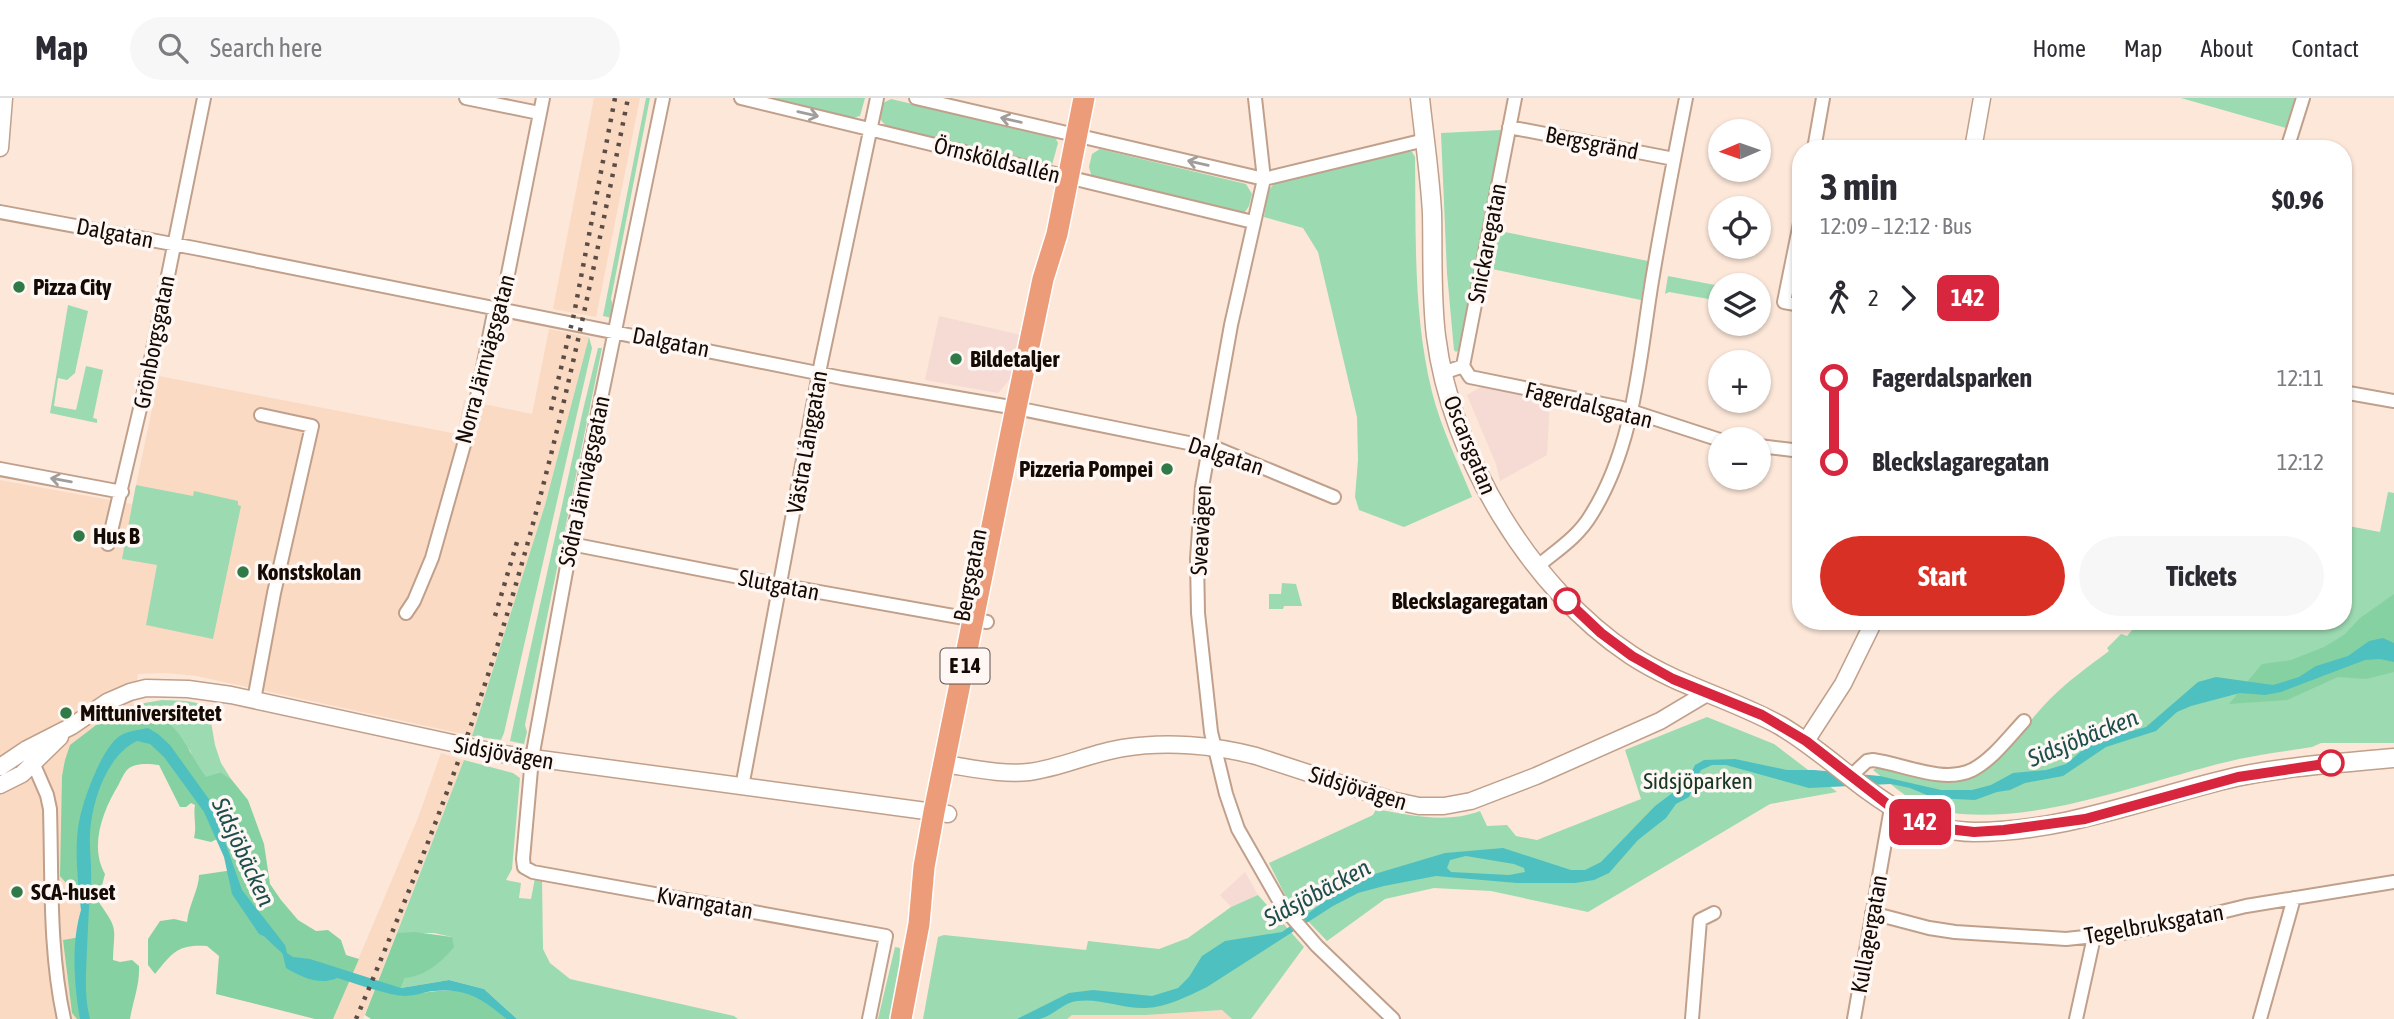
<!DOCTYPE html>
<meta charset="utf-8">
<style>
:root{--surface:#fff;--page:#f7f7f7;--text:#2b2b33;--muted:#7c7c81;--line:#e1e1e2;--accent:#d93025}
body{margin:0;font-family:"Asap Condensed",sans-serif;background:var(--page);color:var(--text);height:100vh;display:flex;flex-direction:column;font-size:26px;white-space:nowrap}
*{box-sizing:border-box;margin:0}
p{font-size:23px;color:var(--muted)}
.icon{flex:none;width:38px;height:38px;fill:none;stroke:currentColor;stroke-width:2;stroke-linecap:round;stroke-linejoin:round}
.map{position:relative;flex:1;overflow:hidden}
.side{position:absolute;left:1792px;top:42px;width:560px;height:490px;display:flex;flex-direction:column;background:var(--surface);border-radius:28px;box-shadow:0 2px 5px #0004}
.side>*{flex:none}
.badge{padding:0 14px;border-radius:10px;font-size:24px;line-height:46px}
.needle{width:46px;rotate:268deg}
.controls{position:absolute;left:1708px;top:21px;display:grid;gap:14px}
.controls a{display:grid;place-items:center;width:63px;height:63px;border-radius:50%;background:var(--surface);box-shadow:0 2px 5px #0004;font-size:35px}
.map>.badge{position:absolute;translate:-50% -50%;box-shadow:0 0 0 4px #fff}
.legs{display:flex;align-items:center;gap:10px;height:77px;padding:0 28px;font-size:23px}
.legs p{margin-inline-start:auto}
.headline{display:flex;align-items:center;justify-content:space-between;height:119px;padding:0 28px}
h1{font-size:38px;font-weight:700;line-height:52px}
.button{display:flex;gap:14px;margin-top:auto;padding:14px 28px}
.button a{flex:1;height:80px;border-radius:42px;background:var(--accent);color:#fff;font-size:28px;font-weight:700;line-height:80px;text-align:center}
.button a+a{background:var(--page);color:var(--text)}
ul{padding:0 28px;list-style:none}
li{display:flex;align-items:center;gap:24px;height:84px;font-size:26px}
li i{display:grid;place-items:center;width:10px;height:100%;margin:0 9px;background:currentColor}
li i::after{content:'';width:18px;height:18px;margin:-9px;border:5px solid;border-radius:50%;background:var(--surface)}
li p{margin-inline-start:auto}
li:first-child i{background:linear-gradient(#0000 50%,currentColor 0)}
li:last-child i{background:linear-gradient(currentColor 50%,#0000 0)}
header{display:flex;align-items:center;gap:42px;box-sizing:border-box;height:98px;padding:0 35px;background:var(--surface);border-bottom:2px solid var(--line)}
header strong{font-size:33px}
nav{display:flex;gap:38px;margin-inline-start:auto;font-size:24px}
.search{width:490px;height:63px;background:var(--page);display:flex;align-items:center;gap:18px;box-sizing:border-box;padding:0 24px;border-radius:38px;color:var(--muted);font-size:26px}
.map>svg:first-child{display:block}
.commercial{fill:#f5dbd4}
.built{fill:#fbdac4}
.green{fill:#9cdab1}
.forest{fill:#86d1a1}
.water{fill:#4fc0c0;fill-rule:evenodd}
.lines{fill:none;stroke-linecap:round;stroke-linejoin:round}
.stream{stroke:#4fc0c0;stroke-width:4.5}
.minor-casing{stroke:#c0a08b;stroke-width:16}
.tertiary-casing{stroke:#c0a08b;stroke-width:19}
.secondary-casing{stroke:#c0a08b;stroke-width:21}
.trunk-casing{stroke:#fff;stroke-width:24}
.minor{stroke:#fff;stroke-width:12}
.tertiary{stroke:#fff;stroke-width:16}
.secondary{stroke:#fff;stroke-width:18}
.trunk{stroke:#ec9c78;stroke-width:21}
.rail{stroke:#5b4d45;stroke-width:4.5;stroke-dasharray:3.5 7;stroke-linecap:butt}
.oneway{stroke:#a19d9b}
.line-1-casing{stroke:#fff;stroke-width:16}
.line-1{stroke:#d7263d;stroke-width:10}
.poi-dot{fill:#307a48;stroke:#fef7f3;stroke-width:2.5}
.stop-1-dot{fill:#fff;stroke:#d7263d;stroke-width:3.5}
.labels{text-anchor:middle;stroke-width:7;stroke-linejoin:round;paint-order:stroke}
.shield{fill:#fef7f3;stroke:#5b514c;stroke-width:2}
.shield-label{font-size:21px;font-weight:bold;fill:#150a04}
.street-label{font-size:23px;fill:#150a04;stroke:#fef7f3}
.poi-label{font-size:23px;font-weight:bold;fill:#150a04;stroke:#fef7f3;text-anchor:start}
.stop-label{font-size:23px;font-weight:bold;fill:#150a04;stroke:#fef7f3;text-anchor:end}
.park-label{font-size:23px;fill:#163723;stroke:#fef7f3}
.water-label{font-size:24px;font-style:italic;fill:#1c4e4e;stroke:#fef7f3}
</style>
<header>
<strong>Map</strong>
<div class="search"><svg class="icon" aria-label="search" viewBox="0 0 24 24"><circle cx="10" cy="10" r="6"/><path d="M15 15l6 6"/></svg>Search here</div>
<nav><a>Home</a><a>Map</a><a>About</a><a>Contact</a></nav>
</header>
<div class="map">
<svg width="2394" height="921" viewBox="0 0 2394 921">
<rect width="100%" height="100%" fill="#fce7d9"/>
<!-- commercial -->
<path class="commercial" d="M939 218 1021 237 1011 280 998 295 925 282Z
M1482 288 1550 301 1547 357 1500 383 1496 366 1467 297Z
M1245 774 1258 797 1231 809 1220 797Z"/>
<!-- built -->
<path class="built" d="M594 0H640L596 219 553 211Z
M549 231 589 239 545 407 472 638 196 578 166 575 138 576 128 637 98 678 86 921H0V382L132 406 159 278 457 336 464 302 532 316Z
M441 655 464 662 363 921H333L418 720Z
M1222 912 1232 921H1067L1072 917H1146Z"/>
<!-- green -->
<path class="green" d="M646 0H650L611 201 615 215 612 220 603 218Z
M774 0H865L860 18 852 20Z
M2181 0H2296L2286 30Z
M891 1 1055 39 1058 45 1052 67 1046 69 887 29 880 21 883 5Z
M1501 32 1498 58 1461 250 1456 254 1454 252 1447 175 1441 35Z
M1100 51 1246 86 1252 96 1249 108 1245 114 1238 115 1092 80 1089 69 1092 56Z
M1408 54H1412L1415 59C1416 137 1413 217 1432 294 1441 330 1458 364 1472 399L1404 429 1359 412 1355 399 1358 362 1357 319 1318 154 1303 130 1264 119C1266 110 1266 93 1273 87 1288 74 1383 59 1408 54Z
M1495 132 1648 163 1641 202 1487 170Z
M1668 178 1720 188V203L1669 194 1665 196Z
M68 207 88 213 75 275 67 282 58 280 54 308 76 312 86 268 103 272 93 320 97 321V325L50 315Z
M589 239 592 250 504 635 501 642 472 638 545 407Z
M598 250H602L525 627 527 634 524 646 510 643 583 312Z
M136 387 193 398 194 393 238 403V407L241 408 213 541 146 527 157 467 122 461Z
M2388 394 2394 395V645H2321L2312 649C2288 653 2263 656 2239 661 2149 681 2032 731 1941 713 1915 708 1893 688 1873 672L1880 668C1903 673 1941 687 1964 681 1992 674 2029 622 2050 601 2068 583 2089 568 2109 553L2107 550 2121 536 2127 538 2140 523H2343V427L2380 434Z
M1282 485 1296 486 1302 508H1284L1283 511H1269V496H1281Z
M162 602C178 603 201 601 212 614L211 624 215 647 221 665 231 681 219 674 206 680 195 665 190 652 108 618 127 608Z
M1707 619 1774 646 1837 694 1770 706 1588 814 1491 793 1434 790 1385 801 1327 843 1287 801 1269 765 1373 717 1376 711C1410 717 1446 726 1480 713L1487 728 1507 727 1516 738 1537 742 1641 701 1625 652Z
M464 662 513 675 520 680 512 771 506 782 521 785 519 800 531 801 535 780 542 781 543 851 550 865 570 881 734 918 738 921H517L484 891 449 882 401 890 405 880 452 839 434 835H397Z
M1258 797 1304 849 1251 921H1232L1222 912 1146 917H1072L1067 921H923L938 839 944 837 1086 852 1088 843 1159 851 1188 840 1231 809Z
M895 849 900 850 899 882 891 921H878Z"/>
<!-- forest -->
<path class="forest" d="M2394 496V574L2366 581 2338 579 2287 602 2229 606 2262 566 2291 562 2324 549 2344 537 2360 520Z
M108 618C122 619 157 617 168 625 182 634 195 665 206 679L220 674 231 681 248 702 264 746 270 786 281 802 298 822 316 833 328 832 341 842 346 857 359 861 333 921H315L216 896 219 858 207 848C178 846 173 854 155 876L148 867V841L160 823 174 821 187 824C189 806 199 791 199 777L233 772 223 738 211 744 194 740C197 728 193 718 195 707L191 705 186 709H180L159 667C149 666 135 664 127 672 124 675 121 682 119 686 103 712 89 748 105 776L98 803C119 833 114 827 113 862L120 864 132 862 139 868C140 886 133 903 130 921H77L72 915 63 842 86 838 87 790 72 792 60 778 62 678 65 662 70 647Z
M415 834 452 839 454 849C442 864 425 878 405 880L401 890 407 898C431 893 462 887 485 902 492 907 499 915 506 921H371L365 917 397 835Z"/>
<!-- water -->
<path class="water" d="M2383 540 2394 545V564L2380 561 2365 562 2281 594 2265 597 2240 595 2191 608 2177 614 2156 633 2106 649 2063 678 2025 685 2010 692 1997 694 1975 702 1934 700 1910 690 1891 686 1809 690 1726 667H1712L1701 672 1689 699 1676 706 1666 720 1638 742 1609 775 1594 782 1575 785H1517L1436 778 1384 788 1358 795 1333 808 1207 889C1188 898 1168 909 1146 910 1123 911 1101 900 1077 903 1062 905 1052 919 1039 921 1032 921 1024 921 1017 921L1069 895 1093 892 1152 898 1178 890 1189 879 1202 858 1225 843 1282 834 1342 791 1368 778 1445 755 1503 750 1571 772H1585L1601 764 1655 708 1687 684 1695 667 1704 662 1735 661 1787 672H1814L1880 678 1941 692H1972L1991 687 2013 675 2046 672 2066 666 2091 645 2146 629 2198 584 2216 579 2273 587 2299 579 2316 568 2348 558 2369 543ZM1466 758 1514 766 1524 770 1525 774 1509 777 1451 774 1447 770 1450 762Z
M148 630 158 636 170 647 211 704 242 792 285 847 287 855 293 859 310 861 401 890 449 882 484 891 517 921H506C482 900 466 890 433 893 424 894 415 898 406 898 389 898 355 885 337 880 320 888 301 879 286 870L283 857 274 843 259 836 232 796 224 759 204 714 164 659 150 646 137 643C107 657 92 703 90 735 89 750 92 767 91 783 89 806 88 829 87 852 86 876 84 898 90 921H80C74 887 71 845 81 812 78 785 74 751 79 724 83 702 100 655 117 640 125 633 138 632 148 630Z"/>
<g class="lines">
<!-- stream -->
<path class="stream" d="M267 838 281 851"/>
<defs>
<path id="minor" d="M466 0 539 15
M663 0 571 446 532 660 523 761 524 769 533 774 886 838 869 921
M741 0 1253 124
M916 0 1264 81 1425 42
M1255 0 1264 81 1231 227 1202 389 1197 461 1198 515 1211 634 1226 696 1238 731 1282 808 1317 848 1393 921
M1509 29 1674 61
M1814 51 1823 0
M2287 51 2303 0
M0 114 194 150 842 280 1016 310 1218 351 1334 399
M1801 120 1784 204 1801 207
M1463 268 1470 279 1622 310 1720 342
M1443 275 1463 268 1515 0
M2343 294 2394 303
M1759 348 1801 353
M0 371 122 394
M108 446 147 281 204 0
M571 446 780 487 987 524
M1538 468C1557 452 1578 439 1591 417 1635 347 1639 262 1652 183 1662 122 1674 61 1686 0
M406 515 414 503 432 460 476 304 495 210 503 200 506 186 543 0
M254 602 274 495 312 328 261 317
M31 660 47 697 50 711C52 780 49 853 64 921
M1850 679 1867 663 1873 662C1903 666 1943 686 1972 672 1992 662 2009 639 2024 623
M742 689 821 265 877 0
M1872 815 1929 830 1955 834 2066 841 2123 835 2176 825 2246 808 2394 784
M1692 921 1700 822 1714 815
M1854 921 1891 710
M2076 921 2094 839
M2260 921 2294 800"/>
<path id="tertiary" d="M0 50 4 0
M1973 51 1982 0
M1806 643 1843 586 1874 523
M944 666C972 670 1001 677 1029 674 1061 670 1091 655 1123 650 1166 643 1214 647 1256 658L1391 702 1419 708H1444L1471 703 1536 678 1660 623 1707 595
M0 669 27 651 72 628 107 604 130 594 146 590 188 591 231 597 503 656 948 716
M0 687 22 676 60 639"/>
<path id="secondary" d="M1420 0C1424 38 1430 77 1432 115 1433 156 1431 197 1436 238 1451 358 1530 490 1631 557 1678 588 1733 601 1781 628 1846 666 1893 733 1974 734 2067 734 2148 699 2236 679 2287 668 2342 665 2394 660"/>
<path id="trunk" d="M901 921 919 826 924 769 934 714 1016 310 1043 181 1057 136 1084 0"/>
</defs>
<!-- minor casing -->
<use href="#minor" class="minor-casing"/>
<!-- tertiary casing -->
<use href="#tertiary" class="tertiary-casing"/>
<!-- secondary casing -->
<use href="#secondary" class="secondary-casing"/>
<!-- trunk casing -->
<use href="#trunk" class="trunk-casing"/>
<!-- minor -->
<use href="#minor" class="minor"/>
<!-- tertiary -->
<use href="#tertiary" class="tertiary"/>
<!-- secondary -->
<use href="#secondary" class="secondary"/>
<!-- trunk -->
<use href="#trunk" class="trunk"/>
<!-- rail -->
<path class="rail" d="M551 312 574 216 615 0
M495 518 517 444
M356 921C417 777 475 630 518 479 564 321 596 161 628 0"/>
</g>
<!-- one-way arrows -->
<defs><path id="oneway-shaft" d="M-6 0H5M1.5-3L5.5 0L1.5 3" fill="none" stroke-width="1.6" stroke-linecap="round" stroke-linejoin="round" transform="scale(1.75)"/></defs>
<g class="oneway">
<use href="#oneway-shaft" transform="translate(808 16) rotate(13)"/>
<use href="#oneway-shaft" transform="translate(1011 22) rotate(-167)"/>
<use href="#oneway-shaft" transform="translate(1198 65) rotate(-167)"/>
<use href="#oneway-shaft" transform="translate(61 382) rotate(-170)"/>
</g>
<g class="lines">
<defs>
<path id="line-1" d="M1567 503 1601 535 1632 558 1673 581 1762 617 1806 643 1891 709 1905 718 1939 730 1974 734 2004 732 2085 721 2238 679 2331 665"/>
</defs>
<!-- line-1 casing -->
<use href="#line-1" class="line-1-casing"/>
<!-- line-1 -->
<use href="#line-1" class="line-1"/>
</g>
<!-- markers -->
<g class="poi-dot">
<circle cx="19" cy="189" r="7"/>
<circle cx="956" cy="261" r="7"/>
<circle cx="1167" cy="371" r="7"/>
<circle cx="79" cy="438" r="7"/>
<circle cx="243" cy="474" r="7"/>
<circle cx="66" cy="615" r="7"/>
<circle cx="17" cy="794" r="7"/>
</g>
<g class="stop-1-dot">
<circle cx="1567" cy="503" r="12"/>
<circle cx="2331" cy="665" r="12"/>
</g>
<g class="labels">
<!-- shield labels -->
<rect class="shield" x="940.5" y="550.5" width="49" height="35" rx="5"/>
<g class="shield-label">
<text x="965" y="575">E 14</text>
</g>
<!-- street labels -->
<g class="street-label">
<text transform="translate(1592 45) rotate(11)" y="8">Bergsgränd</text>
<text transform="translate(997 62) rotate(14)" y="8">Örnsköldsallén</text>
<text transform="translate(115 135) rotate(11)" y="8">Dalgatan</text>
<text transform="translate(1487 145) rotate(-79)" y="8">Snickaregatan</text>
<text transform="translate(154 244) rotate(-79)" y="8">Grönborgsgatan</text>
<text transform="translate(671 244) rotate(11)" y="8">Dalgatan</text>
<text transform="translate(485 261) rotate(-75)" y="8">Norra Järnvägsgatan</text>
<text transform="translate(1589 307) rotate(14)" y="8">Fagerdalsgatan</text>
<text transform="translate(807 344) rotate(-80)" y="8">Västra Långgatan</text>
<text transform="translate(1470 347) rotate(68)" y="8">Oscarsgatan</text>
<text transform="translate(1226 358) rotate(18)" y="8">Dalgatan</text>
<text transform="translate(584 383) rotate(-78)" y="8">Södra Järnvägsgatan</text>
<text transform="translate(1201 432) rotate(-87)" y="8">Sveavägen</text>
<text transform="translate(970 477) rotate(-79)" y="8">Bergsgatan</text>
<text transform="translate(779 487) rotate(11)" y="8">Slutgatan</text>
<text transform="translate(504 655) rotate(10)" y="8">Sidsjövägen</text>
<text transform="translate(1358 690) rotate(17)" y="8">Sidsjövägen</text>
<text transform="translate(705 805) rotate(10)" y="8">Kvarngatan</text>
<text transform="translate(2154 826) rotate(-10)" y="8">Tegelbruksgatan</text>
<text transform="translate(1869 836) rotate(-80)" y="8">Kullagergatan</text>
</g>
<!-- poi labels -->
<g class="poi-label">
<text x="33" y="197">Pizza City</text>
<text x="970" y="269">Bildetaljer</text>
<text x="1153" y="379" text-anchor="end">Pizzeria Pompei</text>
<text x="93" y="446">Hus B</text>
<text x="257" y="482">Konstskolan</text>
<text x="80" y="623">Mittuniversitetet</text>
<text x="31" y="802">SCA-huset</text>
</g>
<!-- stop labels -->
<g class="stop-label">
<text x="1548" y="511">Bleckslagaregatan</text>
</g>
<!-- park labels -->
<g class="park-label">
<text x="1698" y="691">Sidsjöparken</text>
</g>
<!-- water labels -->
<g class="water-label">
<text transform="translate(2083 640) rotate(-22)" y="8">Sidsjöbäcken</text>
<text transform="translate(243 754) rotate(65)" y="8">Sidsjöbäcken</text>
<text transform="translate(1317 795) rotate(-28)" y="8">Sidsjöbäcken</text>
</g>
</g>
</svg>
<div class="controls">
<a><svg class="needle" viewBox="-14 -14 28 28"><path d="M0-13l5 13h-10z" fill="#e53935"/><path d="M0 13l5-13h-10z" fill="#7c7c81"/></svg></a>
<a><svg class="icon" aria-label="locate" viewBox="0 0 24 24"><circle cx="12" cy="12" r="6"/><path d="M12 2v4M12 18v4M2 12h4M18 12h4"/></svg></a>
<a><svg class="icon" aria-label="layers" viewBox="0 0 24 24"><path d="M12 4l9 5-9 5-9-5zM3 14l9 5 9-5"/></svg></a>
<a>+</a>
<a>−</a>
</div>
<b class="badge" style="left:1920px;top:724px;background:#d7263d;color:#fff">142</b>
<section class="side">
<div class="headline"><div><h1>3 min</h1><p>12:09 – 12:12 · Bus</p></div><b>$0.96</b></div>
<div class="legs"><svg class="icon" aria-label="walk" viewBox="0 0 24 24"><circle cx="13" cy="4" r="2"/><path d="M13 8l-2 6 4 7M11 14l-3 7M7 12l3-4h3l4 4"/></svg>2<svg class="icon" aria-label="forward" viewBox="0 0 24 24"><path d="M9 5l7 7-7 7"/></svg><b class="badge" style="background:#d7263d;color:#fff">142</b></div>
<ul>
<li><i style="color:#d7263d"></i><b>Fagerdalsparken</b><p>12:11</p></li>
<li><i style="color:#d7263d"></i><b>Bleckslagaregatan</b><p>12:12</p></li>
</ul>
<div class="button"><a>Start</a><a>Tickets</a></div>
</section>
</div>
